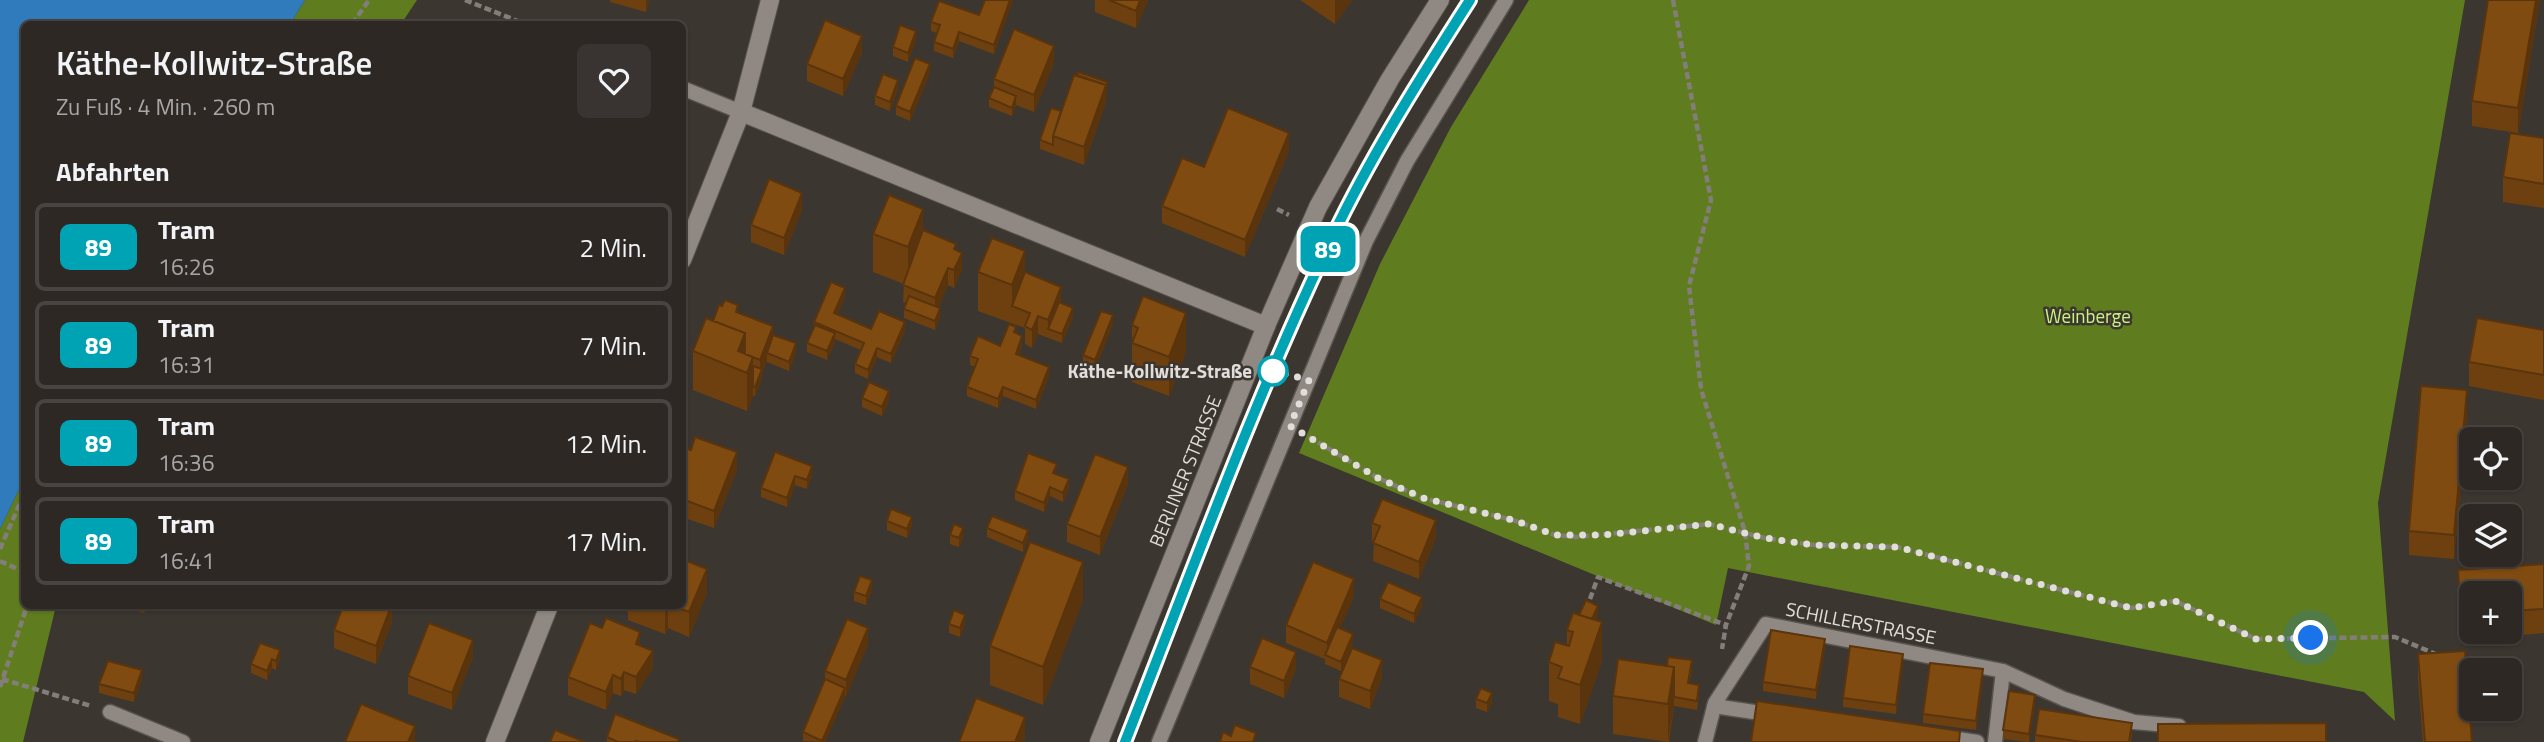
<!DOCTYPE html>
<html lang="de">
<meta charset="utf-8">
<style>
:root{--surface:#2d2824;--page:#393431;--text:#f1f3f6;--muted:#a7a6a6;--line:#484441}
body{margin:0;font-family:"Titillium Web",sans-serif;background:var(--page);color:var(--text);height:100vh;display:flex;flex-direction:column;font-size:26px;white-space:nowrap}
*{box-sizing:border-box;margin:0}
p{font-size:23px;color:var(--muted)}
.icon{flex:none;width:38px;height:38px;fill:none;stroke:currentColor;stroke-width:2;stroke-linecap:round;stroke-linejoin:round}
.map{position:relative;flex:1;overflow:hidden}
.drawer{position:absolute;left:21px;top:21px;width:665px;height:588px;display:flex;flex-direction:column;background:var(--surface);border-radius:10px;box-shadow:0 2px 5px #0004,0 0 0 2px var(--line)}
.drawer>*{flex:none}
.badge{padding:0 14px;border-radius:10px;font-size:24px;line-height:46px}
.fabs{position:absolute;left:2459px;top:427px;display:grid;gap:14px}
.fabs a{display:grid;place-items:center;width:63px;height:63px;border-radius:10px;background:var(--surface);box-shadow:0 2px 5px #0004,0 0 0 2px var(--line);font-size:35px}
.you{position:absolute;width:35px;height:35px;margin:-18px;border:5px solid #fff;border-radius:50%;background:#1a73e8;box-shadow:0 0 0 10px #1a73e833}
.map>.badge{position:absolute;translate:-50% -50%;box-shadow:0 0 0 4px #fff}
h2{padding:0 35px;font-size:26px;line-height:63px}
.round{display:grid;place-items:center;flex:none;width:74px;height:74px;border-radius:10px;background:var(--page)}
.overview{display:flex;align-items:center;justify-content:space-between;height:119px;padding:0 35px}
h1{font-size:33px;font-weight:600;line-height:52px}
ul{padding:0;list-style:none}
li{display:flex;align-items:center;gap:21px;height:88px;margin:0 14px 10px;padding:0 21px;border:4px solid var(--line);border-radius:10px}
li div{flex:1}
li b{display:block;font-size:26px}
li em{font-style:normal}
li .badge{min-width:77px;font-weight:700;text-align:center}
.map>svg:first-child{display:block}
.forest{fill:#5f7d1f}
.water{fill:#2f7bbb}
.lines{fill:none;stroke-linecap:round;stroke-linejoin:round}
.lane-casing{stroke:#58534e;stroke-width:17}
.street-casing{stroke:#58534e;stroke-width:20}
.secondary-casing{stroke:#58534e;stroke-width:20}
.path{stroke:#837e79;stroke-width:4.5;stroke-dasharray:7 3.5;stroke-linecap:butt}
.lane{stroke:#908983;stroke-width:14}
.street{stroke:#908983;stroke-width:18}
.secondary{stroke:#908983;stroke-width:18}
.tram{stroke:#aca7a3;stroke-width:2}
.wall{fill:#6e400f;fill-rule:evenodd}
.shaded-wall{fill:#5a340c}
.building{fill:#804b11;stroke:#5a340c;stroke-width:2}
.line-casing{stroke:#fff;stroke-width:16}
.line{stroke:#00a3b4;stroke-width:10}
.walk{stroke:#e1ddda;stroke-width:7;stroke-dasharray:0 12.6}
.stop-dot{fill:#fff;stroke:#00a3b4;stroke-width:3.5}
.labels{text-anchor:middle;stroke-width:5;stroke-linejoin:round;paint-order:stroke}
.park-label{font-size:19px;fill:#c9f47e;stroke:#3c3630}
.stop-label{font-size:19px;font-weight:bold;fill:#e1ddda;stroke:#3c3630;text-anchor:end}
.street-label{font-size:19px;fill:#e1ddda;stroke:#3c3630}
</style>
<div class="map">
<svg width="2544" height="742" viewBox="0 0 2544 742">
<rect width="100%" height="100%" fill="#3c3630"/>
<!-- forest -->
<path class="forest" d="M305 0H417L401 24H290Z
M1529 0H2465L2378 503 2395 721 2364 692 1728 568 1716 625 1299 453 1380 264 1451 127Z
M24 479V606H56L23 742H0V529Z"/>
<!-- water -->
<path class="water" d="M0 0H305L290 24H24V479L0 529Z"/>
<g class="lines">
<defs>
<path id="lane" d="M682 88 741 112
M1714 706 1774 715
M110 712 183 742
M1944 737 1977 742
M1159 742 1366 241 1407 161 1506 0
M1705 742 1715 703 1766 624 2003 671 2064 699 2134 722 2179 726
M1995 742 2003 671"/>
<path id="street" d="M741 112 1266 326
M682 260 741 112 770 0
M495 742 549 606"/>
<path id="secondary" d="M1099 742 1266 326 1318 207 1390 79 1440 0"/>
</defs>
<!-- lane casing -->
<use href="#lane" class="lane-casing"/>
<!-- street casing -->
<use href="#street" class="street-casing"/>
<!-- secondary casing -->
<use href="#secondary" class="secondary-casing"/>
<!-- path -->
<path class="path" d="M465 0 525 24
M1673 0 1711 200 1689 286 1701 389 1745 532 1749 566 1726 625 1722 649
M352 24 369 0
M1277 209 1289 215
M1309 437 1378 478 1423 498 1513 520 1555 535 1576 537 1709 524 1765 538 1814 545 1897 547 2131 608 2175 601 2256 639 2395 637 2438 655
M0 549 24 494
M0 561 24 572
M1590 599 1598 577 1726 625
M2 679 91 706
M0 687 27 606"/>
<!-- lane -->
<use href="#lane" class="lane"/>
<!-- street -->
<use href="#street" class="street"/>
<!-- secondary -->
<use href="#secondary" class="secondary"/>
<!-- tram -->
<path class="tram" d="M1125 742C1194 569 1257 391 1339 224 1377 146 1424 72 1470 0"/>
</g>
<!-- wall -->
<path class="wall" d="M610 0H649L646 12 610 2Z
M1013 0 994 54 959 41 953 58 934 51V42L937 33 931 31V22L979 15Z
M1095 0H1148L1136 28 1095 12Z
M1300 0H1352L1335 24Z
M2488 0H2540L2518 133 2472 126V101Z
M916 40 908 62 893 56V47Z
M862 53 843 96 807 81V64Z
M1054 63 1034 112 1016 105 1012 116 989 107V98L994 87V79Z
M930 73 910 121 896 115V106Z
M898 89 890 111 875 105V96Z
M1107 91 1106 96V102L1084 165 1040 149V140L1061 111Z
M2544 138V208L2503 202V177Z
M1289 151 1245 257 1162 223V206L1204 167Z
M802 210 784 255 751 242V225Z
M923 230 956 250 962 270 954 288 948 285 938 308 940 317 935 330 904 318V309L907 303 903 302 904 284 873 272V234Z
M978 272H1025L1061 303 1073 317 1062 343 1038 334 1032 348 1025 344V328L978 311Z
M845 297 837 315 871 329 905 331 891 363 877 357 868 379 855 373V364L861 350 835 339V342L827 360 807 352V343L814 326V322Z
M738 313 773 335 796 352 789 371 767 362V361L762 373V378L755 396H753L747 411 693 390V351L713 321Z
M1113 324 1095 369 1083 364V355Z
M1132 325 1186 352 1169 396 1132 382Z
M2544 330V400L2469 386V362Z
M1016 333 1022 345 1019 355 1049 376 1036 409 1003 396 998 408 967 396V387L975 367 970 365V356L1000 346Z
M862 398 889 400 882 416 862 407Z
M2467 415 2454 559 2409 555V531Z
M682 447 737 470 714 528 682 517Z
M775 452 812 475 807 489 795 485 787 507 761 497V488Z
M1057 473 1056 474 1069 488 1063 502 1050 496 1044 512 1015 500V491Z
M1128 484 1100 555 1067 542V524Z
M887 521 912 526 907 538 887 530Z
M1372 523 1436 538 1419 579 1373 561 1374 541H1372Z
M987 528 1028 539 1023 552 987 537Z
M950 535 963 537 959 547 950 544Z
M2544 564V633L2461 640 2458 595V570ZM2471 593H2510V632H2471Z
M872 589 866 605 854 601V592Z
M707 593 689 637 668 628 665 634 628 620V612L610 606H682Z
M1354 596 1340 628 1353 643 1341 671 1325 664V659L1286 643V625Z
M1380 599 1422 606 1414 623 1380 608Z
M1083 600 1043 705 990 685V646Z
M122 606H147L144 613Z
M1598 614 1595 620 1602 661 1580 724 1558 717V704L1549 701V662L1567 646V630L1579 615Z
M392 622 376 664 334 648V630Z
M949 624H965L960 637 949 633Z
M260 643 280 659 276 670 272 668 267 680 251 673V664Z
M868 645 825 742 803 741V732L825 679V671Z
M640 646 653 668 636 694 624 690 621 696 613 693 606 710 568 695V677Z
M1825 648 1816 699 1763 691V682Z
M2418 654 2472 742H2423L2418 679Z
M473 657 452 710 408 694V676Z
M1903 663 1896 714 1843 707V698Z
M1250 667 1296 669 1284 698 1250 684Z
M1692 669 1689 683 1699 694 1697 710 1674 706 1669 742 1613 734V696Z
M1382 678 1370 709 1339 697V679Z
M1983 678 1976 730 1923 723V714Z
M142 679 134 702 99 693V684Z
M1476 699 1492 702 1487 712 1476 708Z
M2035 704 2029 742 2003 739V730Z
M2132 732 2131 742H2035V735Z
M607 737 679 742H607Z"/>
<!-- shaded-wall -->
<path class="shaded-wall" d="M646 0H649L646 12Z
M1010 0H1013L994 54V45Z
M1140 0H1148L1136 28V11Z
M1335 0H1352L1335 24Z
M2536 0H2540L2518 133V108Z
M916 31V40L908 62V53Z
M959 32V41L953 58V49Z
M862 36V53L843 96V79Z
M1054 46V63L1034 112V95Z
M930 64V73L910 121V112Z
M898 80V89L890 111V102Z
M1107 82 1106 102 1084 165V147Z
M1016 96V105L1012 116V108Z
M1289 133V151L1245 257V240Z
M802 193V210L784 255V238Z
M923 209V247L908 286V247Z
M1025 251V290L1012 306V285Z
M962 253V270L954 288V270Z
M948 268V285L935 316V298Z
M1061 287V304L1048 329V320Z
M845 288V297L834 322V313Z
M940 308V317L935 330V321Z
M1073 308V317L1062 343V334Z
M1186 313V352L1169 396V357Z
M1113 315V324L1095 369V360Z
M1038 316V334L1032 348V330Z
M905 322V331L891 363V354Z
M773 326V344L767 353V361L762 373V378L755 396V387L760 373V360Z
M745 333V372L738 351Z
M835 333V342L827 360V351Z
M1022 336V345L1016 363V354Z
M796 343V352L789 371V362Z
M877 348V357L868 379V370Z
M753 357V396L747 411V373Z
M1049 367V376L1036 409V400Z
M1003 387V396L998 408V399Z
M2467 390V415L2454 559V535Z
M889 391V400L882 416V407Z
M737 452V470L714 528V511Z
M812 466V475L807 489V480Z
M1128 467V484L1100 555V537Z
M795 476V485L787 507V498Z
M1069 479V488L1063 502V493Z
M1050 487V496L1044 512V503Z
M912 517V526L907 538V529Z
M1436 520V538L1419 579V562Z
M963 528V537L959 547V538Z
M1028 530V539L1023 552V543Z
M1083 562V600L1043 705V667Z
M707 569V593L689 637V612Z
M1354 579V596L1328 657 1327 656V643Z
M872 580V589L866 605V596Z
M1422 597V606L1414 623V614Z
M392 606V622L376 664V646Z
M667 606H668V628L665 634V609Z
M1598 606V614L1587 640V631Z
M965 615V624L960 637V628Z
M1602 622V661L1580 724V685Z
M868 628V645L846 697V680Z
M640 632V649L636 644Z
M1353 634V643L1341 671V662Z
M1825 639V648L1816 699V690Z
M473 640V657L452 710V693Z
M280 650V659L276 670V661Z
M653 651V668L636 694V677Z
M1296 652V669L1284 698V681Z
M1903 654V663L1896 714V705Z
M272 659V668L267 680V671Z
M1382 660V678L1370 709V691Z
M1674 667V705L1668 742V704Z
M1983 669V678L1976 730V721Z
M142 670V679L134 702V693Z
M624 672V690L621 696V679Z
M613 675V693L606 710V692Z
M845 688V697L825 742H822Z
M1492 693V702L1487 712V703Z
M2035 695V704L2029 742V734Z
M1025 717V741L1015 742Z
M415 726V742H408Z"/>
<!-- building -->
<path class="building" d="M985 0H1010L994 45 959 32 953 49 934 42 940 25 931 22 939 1 979 15Z
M1109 0H1140L1136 11Z
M2488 0H2536L2518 108 2472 101Z
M825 20 862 36 843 79 807 64Z
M900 25 916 31 908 53 893 47Z
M1014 29 1054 46 1034 95 994 79Z
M915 58 930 64 910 112 896 106Z
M1078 72 1107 82 1106 87V85L1077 75Z
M883 74 898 80 890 102 875 96Z
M1074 75 1106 85 1084 147 1053 136Z
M994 87 1016 96 1012 108 989 98Z
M1051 108 1061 111 1053 136V145L1040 140Z
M1228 108 1289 133 1245 240 1162 206 1182 158 1204 167Z
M2510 133 2544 138V184L2503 177Z
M769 179 802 193 784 238 751 225Z
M889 195 923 209 908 247 873 234Z
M923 230 956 244 954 249 962 253 954 270 948 268 935 298 903 285Z
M992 238 1025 251 1012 285 978 272Z
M1025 272 1061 287 1048 320 1038 316 1032 330 1025 326 1030 313 1012 306Z
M831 282 845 288 834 313 871 329 879 311 905 322 891 354 877 348 868 370 855 364 864 343 814 322Z
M909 296 940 308 935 321 904 309Z
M1143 296 1186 313 1169 357 1132 343 1138 328 1132 325Z
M725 300 738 305 736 312 773 326 760 360 745 354V333L713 321 719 305 722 306Z
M1059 302 1073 308 1062 334 1048 329Z
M1101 311 1113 315 1095 360 1083 355Z
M706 318 745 333 738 351 753 357 747 373 693 351Z
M2477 318 2544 330V375L2469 362Z
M1009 324 1016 327 1014 332 1022 336 1016 354 1049 367 1036 400 1003 387 998 399 967 387 978 359 970 356 978 336 1000 346Z
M815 325 835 333 827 351 807 343Z
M773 335 796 343 789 362 767 353Z
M753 366 762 369 755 387H753Z
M869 382 889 391 882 407 862 398Z
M2421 386 2467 390 2454 535 2409 531Z
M695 437 737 452 714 511 682 499V447L691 450Z
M775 452 812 466 807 480 795 476 787 498 761 488Z
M1028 453 1057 464 1053 473 1069 479 1063 493 1050 487 1044 503 1015 491Z
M1095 454 1128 467 1100 537 1067 524Z
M1382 499 1436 520 1419 562 1373 543 1380 526 1372 523Z
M891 509 912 517 907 529 887 521Z
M992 516 1028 530 1023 543 987 528Z
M954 524 963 528 959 538 950 535Z
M1030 542 1083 562 1043 667 990 646Z
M682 559 707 569 689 612 673 606H682Z
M1313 562 1354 579 1327 643 1286 625Z
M2544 564V609L2510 611V593H2471V614L2461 615 2458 570Z
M860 576 872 580 866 596 854 592Z
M1388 582 1422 597 1414 614 1380 599Z
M1586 600 1598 606 1592 619 1579 615Z
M343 606H391L376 646 334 630Z
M656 606H667L665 609Z
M954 610 965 615 960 628 949 624Z
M1573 613 1602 622 1580 685 1558 678 1562 667 1549 662 1555 642 1569 646 1573 632 1567 630Z
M606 618 640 632 636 644 653 651 636 677 624 672 621 679 613 675 606 692 568 677 590 623 602 628Z
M847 619 868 628 846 680 825 671Z
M429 623 473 640 452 693 408 676Z
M1337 627 1353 634 1341 662 1325 655Z
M1771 630 1825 639 1816 690 1763 682Z
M1262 638 1296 652 1284 681 1250 667Z
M260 643 280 650 276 661 272 659 267 671 251 664Z
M1850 646 1903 654 1896 705 1843 698Z
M1352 648 1382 660 1370 691 1339 679Z
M2465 651 2472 742H2425L2418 654Z
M1668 657 1692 660 1688 683 1699 685 1697 701 1674 697V667L1667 666Z
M1618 659 1674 667 1668 704 1613 696Z
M108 661 142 670 134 693 99 684Z
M1930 663 1983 669 1976 721 1923 714Z
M825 679 845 688 822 741 803 732Z
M1481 688 1492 693 1487 703 1476 699Z
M2009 691 2035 695 2029 734 2003 730Z
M976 698 1025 717 1015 742H959Z
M1757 701 1960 731 1959 742H1751Z
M361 704 415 726 408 742H345Z
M2039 709 2132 723 2129 742H2082L2035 735Z
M615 714 679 739 678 742H640L636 741V742H618L607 737Z
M2326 723V742H2158V724Z
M1235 725 1256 733 1253 742H1220L1223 732 1231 736Z
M555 730 585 742H550Z"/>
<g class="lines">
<defs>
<path id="line" d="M1125 742C1193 569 1257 391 1339 223 1377 146 1424 72 1470 0"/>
</defs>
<!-- line casing -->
<use href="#line" class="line-casing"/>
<!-- line -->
<use href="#line" class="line"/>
<!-- walk -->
<path class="walk" d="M1273 371 1309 380 1290 426 1378 478 1423 498 1513 520 1555 535H1604L1709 524 1765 538 1814 545 1897 547 2131 608 2175 601 2256 639 2311 638"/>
</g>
<!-- markers -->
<circle class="stop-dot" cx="1273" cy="371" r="14"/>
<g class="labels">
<!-- park labels -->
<g class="park-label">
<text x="2088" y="323">Weinberge</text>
</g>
<!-- stop labels -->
<g class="stop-label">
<text x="1252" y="378">Käthe-Kollwitz-Straße</text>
</g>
<!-- street labels -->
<g class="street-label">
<text transform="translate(1185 471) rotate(-68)" y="7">BERLINER STRASSE</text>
<text transform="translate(1861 623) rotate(11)" y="7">SCHILLERSTRASSE</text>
</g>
</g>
</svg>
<div class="fabs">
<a><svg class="icon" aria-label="locate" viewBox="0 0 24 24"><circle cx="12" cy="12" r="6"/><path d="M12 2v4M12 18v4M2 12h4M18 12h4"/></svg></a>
<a><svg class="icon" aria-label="layers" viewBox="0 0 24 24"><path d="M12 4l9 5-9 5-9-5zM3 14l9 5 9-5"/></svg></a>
<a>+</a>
<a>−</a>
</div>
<div class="you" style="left:2311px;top:638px"></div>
<b class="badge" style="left:1328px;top:249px;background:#00a3b4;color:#fff">89</b>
<section class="drawer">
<div class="overview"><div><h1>Käthe-Kollwitz-Straße</h1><p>Zu Fuß · 4 Min. · 260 m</p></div><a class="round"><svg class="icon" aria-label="heart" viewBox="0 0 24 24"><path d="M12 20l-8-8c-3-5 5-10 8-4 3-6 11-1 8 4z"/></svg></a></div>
<h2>Abfahrten</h2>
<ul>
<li><span class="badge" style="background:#00a3b4;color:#fff">89</span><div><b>Tram</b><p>16:26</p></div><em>2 Min.</em></li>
<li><span class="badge" style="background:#00a3b4;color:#fff">89</span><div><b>Tram</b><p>16:31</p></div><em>7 Min.</em></li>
<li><span class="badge" style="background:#00a3b4;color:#fff">89</span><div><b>Tram</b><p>16:36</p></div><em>12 Min.</em></li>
<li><span class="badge" style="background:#00a3b4;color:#fff">89</span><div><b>Tram</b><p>16:41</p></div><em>17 Min.</em></li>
</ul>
</section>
</div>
